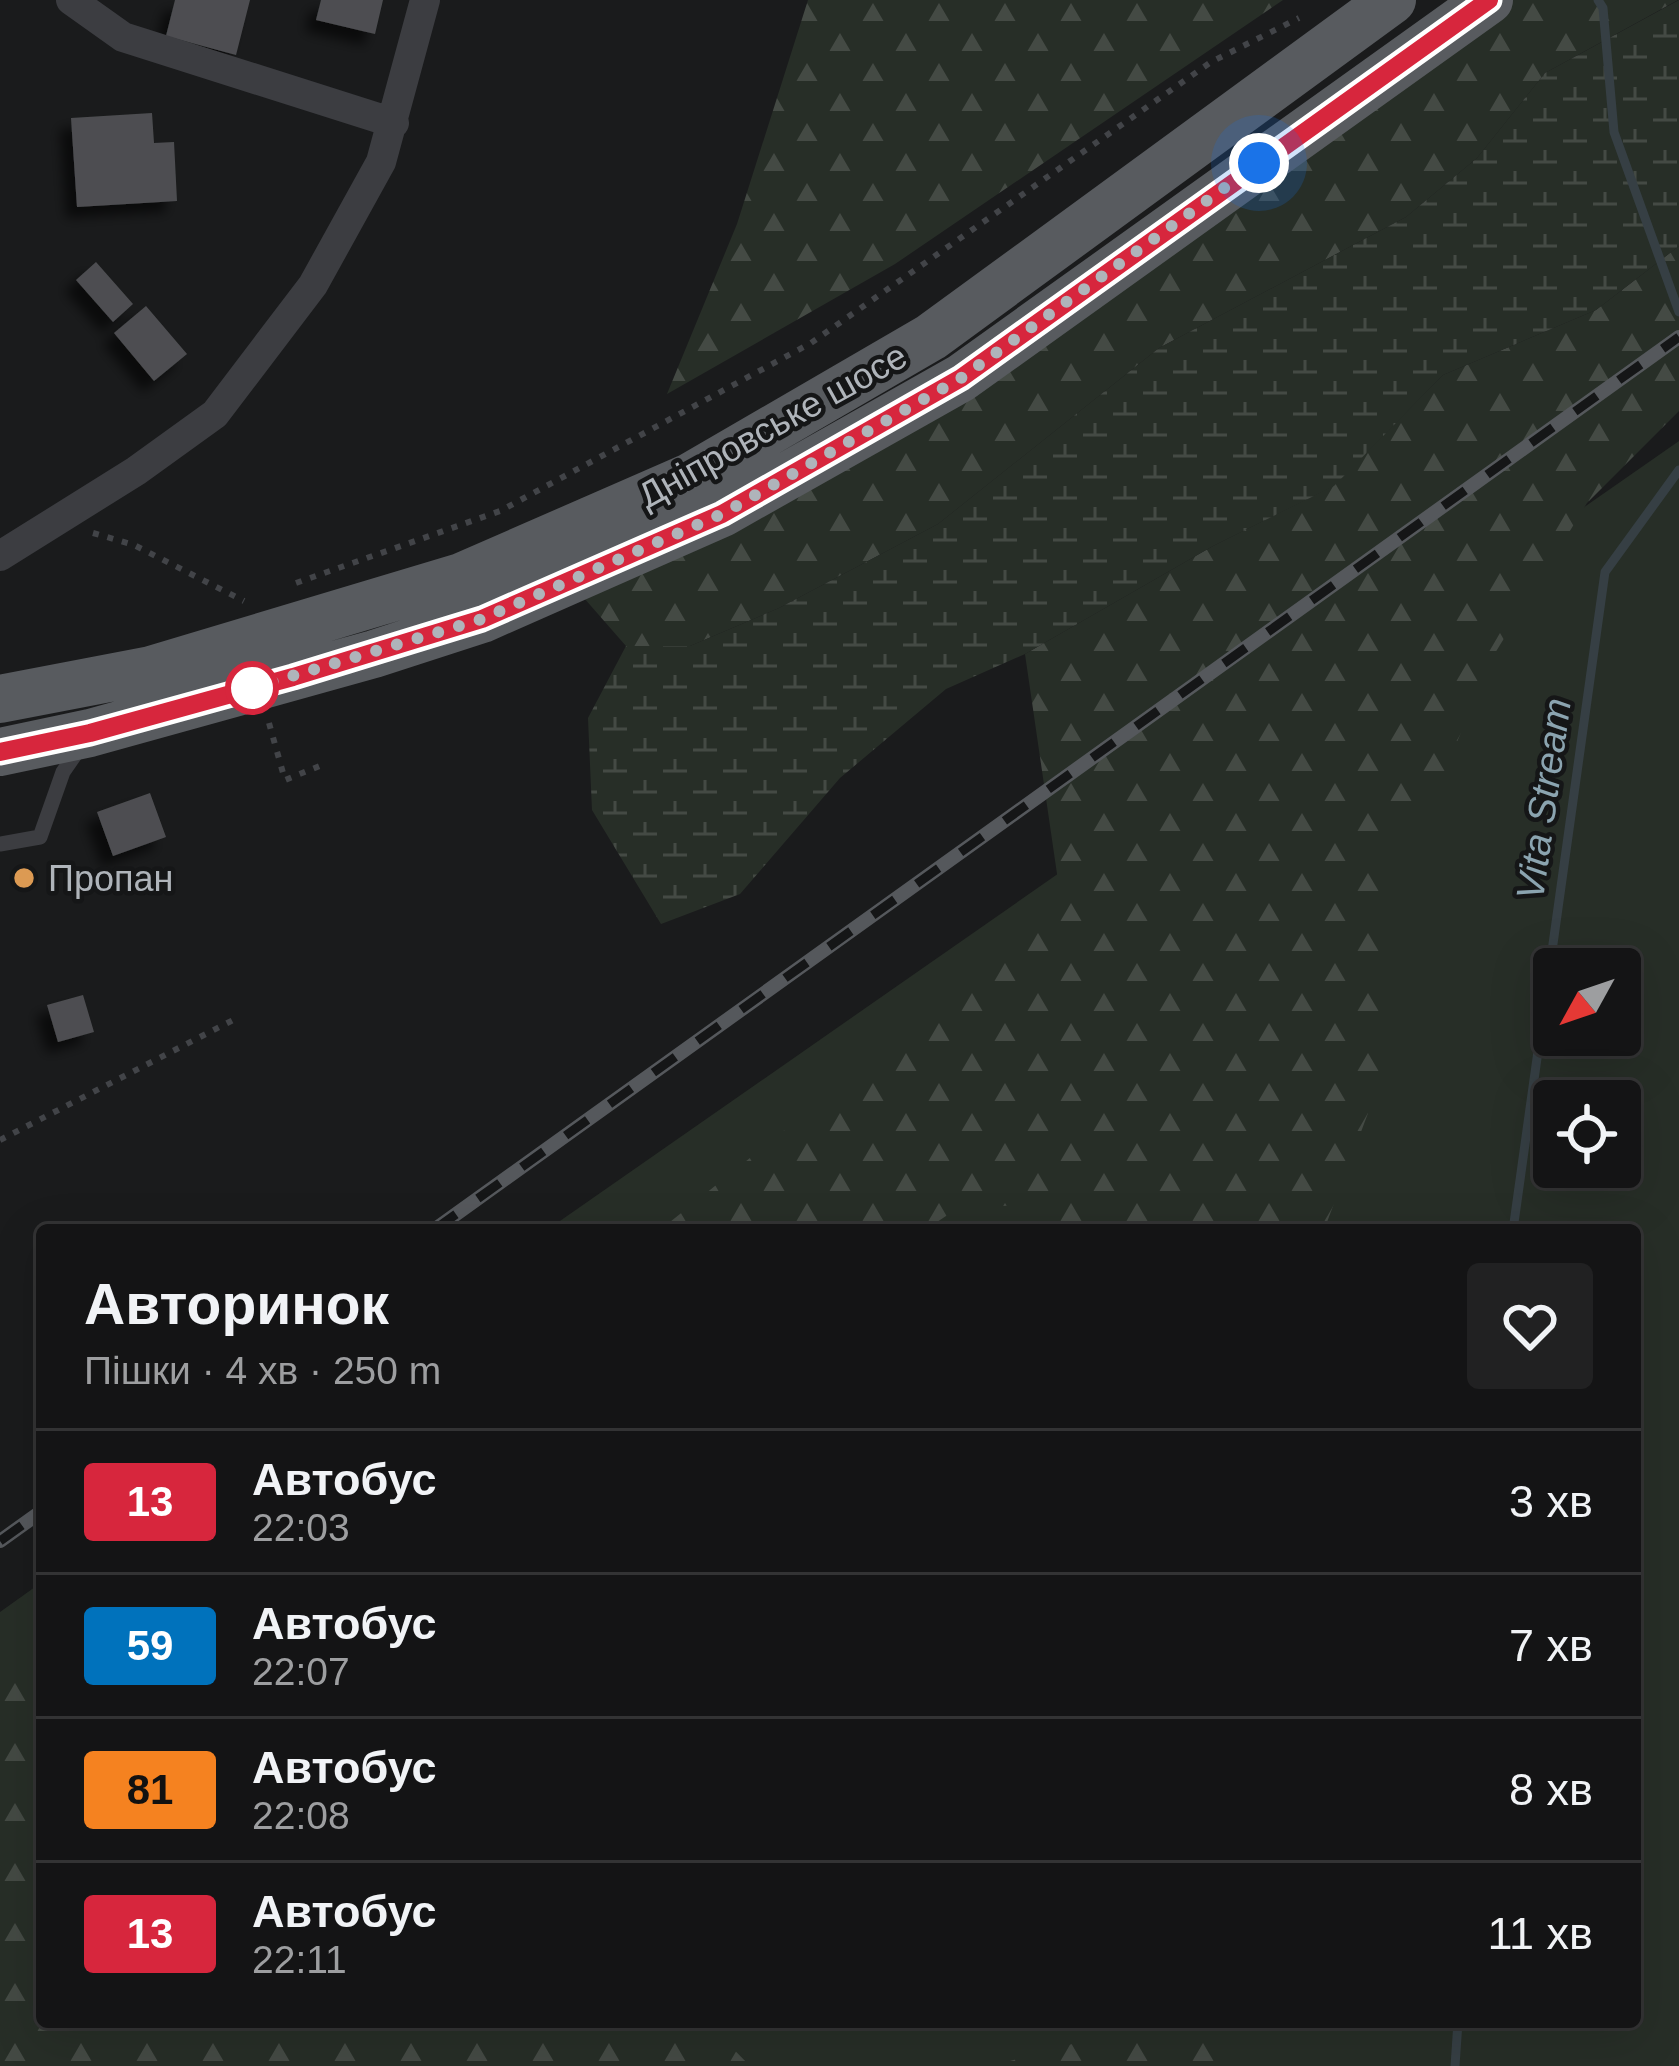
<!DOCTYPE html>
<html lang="uk">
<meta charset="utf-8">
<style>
:root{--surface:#141415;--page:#212122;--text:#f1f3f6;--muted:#9d9ea0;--line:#333334}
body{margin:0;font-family:Arial,sans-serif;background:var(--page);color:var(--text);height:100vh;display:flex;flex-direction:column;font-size:45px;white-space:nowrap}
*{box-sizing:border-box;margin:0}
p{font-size:39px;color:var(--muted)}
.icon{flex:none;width:66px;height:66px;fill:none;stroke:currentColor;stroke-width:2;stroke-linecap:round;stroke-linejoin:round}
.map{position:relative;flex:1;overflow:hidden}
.sheet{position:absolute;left:36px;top:1224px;width:1605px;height:804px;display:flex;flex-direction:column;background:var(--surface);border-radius:12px;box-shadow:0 12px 48px #0002,0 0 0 3px var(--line)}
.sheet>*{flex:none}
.badge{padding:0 24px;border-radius:9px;font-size:42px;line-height:78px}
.needle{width:78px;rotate:230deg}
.tools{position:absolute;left:1533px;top:948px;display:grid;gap:24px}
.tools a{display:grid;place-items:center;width:108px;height:108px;border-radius:12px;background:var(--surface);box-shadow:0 12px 48px #0002,0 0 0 3px var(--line);font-size:60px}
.you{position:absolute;width:60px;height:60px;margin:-30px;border:9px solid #fff;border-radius:50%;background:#1a73e8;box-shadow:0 0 0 18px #1a73e833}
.map>.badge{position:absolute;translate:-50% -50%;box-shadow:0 0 0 6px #fff}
.round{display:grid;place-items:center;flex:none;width:126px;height:126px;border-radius:12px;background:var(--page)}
.overview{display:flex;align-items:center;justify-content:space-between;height:204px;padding:0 48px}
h1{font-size:57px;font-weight:700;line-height:90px}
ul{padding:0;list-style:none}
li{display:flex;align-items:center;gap:36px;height:144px;padding:0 48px;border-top:3px solid var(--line)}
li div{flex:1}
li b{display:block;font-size:45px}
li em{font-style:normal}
li .badge{min-width:132px;font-weight:700;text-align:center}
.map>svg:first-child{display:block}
.green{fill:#272e27;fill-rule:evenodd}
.forest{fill:url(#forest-firs)}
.wetland{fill:url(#wetland-marsh)}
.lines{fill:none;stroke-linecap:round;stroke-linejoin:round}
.stream{stroke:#363f44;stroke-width:9}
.building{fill:#4d4e51;filter:url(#shadow)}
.path{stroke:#424448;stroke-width:6;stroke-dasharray:6 9;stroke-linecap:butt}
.lane{stroke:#3c3d41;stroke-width:15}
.street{stroke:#3c3d41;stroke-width:30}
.primary{stroke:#585b5f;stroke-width:48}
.rail-casing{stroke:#55585c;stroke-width:14}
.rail{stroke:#151617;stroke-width:9;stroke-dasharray:27;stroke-linecap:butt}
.line-casing{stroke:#fff;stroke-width:27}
.line{stroke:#d7263d;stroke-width:18}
.walk{stroke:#afb4ba;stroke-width:12;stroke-dasharray:0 21.6}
.stop-dot{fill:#fff;stroke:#d7263d;stroke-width:6}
.poi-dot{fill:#dc9a53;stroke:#151617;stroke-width:4.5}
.labels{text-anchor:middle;stroke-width:9;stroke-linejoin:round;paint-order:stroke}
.street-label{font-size:36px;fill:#afb4ba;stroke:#151617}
.poi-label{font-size:36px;fill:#afb4ba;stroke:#151617;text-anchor:start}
.water-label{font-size:39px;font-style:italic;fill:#8ba4b0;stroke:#151617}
</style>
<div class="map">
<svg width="1679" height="2066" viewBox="0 0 1679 2066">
<defs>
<pattern id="forest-firs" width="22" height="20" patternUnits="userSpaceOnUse" patternTransform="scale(3)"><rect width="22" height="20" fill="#272e27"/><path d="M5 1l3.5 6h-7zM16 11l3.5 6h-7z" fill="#444a44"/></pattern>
<pattern id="wetland-marsh" width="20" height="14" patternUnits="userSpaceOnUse" patternTransform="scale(3)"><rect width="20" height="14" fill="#272e27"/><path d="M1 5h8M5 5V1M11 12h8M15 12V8" fill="none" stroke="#444a44"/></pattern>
<filter id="shadow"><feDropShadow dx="-11" dy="11" stdDeviation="6" flood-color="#0009"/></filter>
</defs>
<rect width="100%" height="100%" fill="#1a1b1c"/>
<!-- green -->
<path class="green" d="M1679 441V2066H0V1612L42 1582V2022H1635V1230H547ZM1554 969H1620V1035H1554ZM1554 1101H1620V1167H1554Z"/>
<!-- forest -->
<path class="forest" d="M808 0H1283L895 264 667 394 737 224Z
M1489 0H1678L1545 73 1477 158 1406 217 1159 348 938 524 779 608 690 646H626L570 582 722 513Z
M1679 246V411L1587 503 1492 658 1427 814 1380 855 1379 1084 1324 1230H1027L1026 1204 955 1210 925 1230H660L1062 908 1025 654 1213 546 1333 486 1443 375 1596 310Z
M42 1659V2022H707L750 2066H0V1691Z
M1122 2022H1225L1250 2052 1241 2066H992L1083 2041Z"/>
<!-- wetland -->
<path class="wetland" d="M1679 0V246L1596 310 1443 375 1334 486 1213 546 1025 654 946 689 840 778 740 894 661 924 592 810 588 718 626 646H690L779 608 938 524 1159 348 1406 217 1477 158 1545 73Z"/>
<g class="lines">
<!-- stream -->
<path class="stream" d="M1598 0 1603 8 1614 132 1679 312
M1513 1230 1605 572 1679 470
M1455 2066 1458 2022"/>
</g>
<!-- building -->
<path class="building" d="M175 0H250L236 55 166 36Z
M321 0H383L375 34 316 20Z
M152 113 154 143 174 142 177 201 77 207 71 118Z
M96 262 133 304 113 322 76 280Z
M146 306 187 354 154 381 114 333Z
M150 793 166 837 113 856 97 812Z
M83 995 94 1032 58 1042 47 1005Z"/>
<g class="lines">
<!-- path -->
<path class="path" d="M93 533 134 545 244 601
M296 583 500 511 811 343 1211 62 1299 18
M269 723 285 780 322 765
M0 1140 237 1018"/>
<!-- lane -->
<path class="lane" d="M0 844 40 837 63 772 81 746"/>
<!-- street -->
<path class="street" d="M71 0 123 37 394 123
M0 556 136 471 215 414 313 285 381 162 425 0"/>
<!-- primary -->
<path class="primary" d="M0 699 151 670 461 577 690 477 931 337 1392 0
M0 752 90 733 374 654 482 619 722 513 961 378 1489 0"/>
<defs>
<path id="rail" d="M434 1230 1679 337
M0 1541 42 1511"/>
</defs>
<!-- rail casing -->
<use href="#rail" class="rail-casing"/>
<!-- rail -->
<use href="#rail" class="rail"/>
</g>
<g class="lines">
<defs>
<path id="line" d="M0 752 90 733 293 677 482 619 722 514 961 378 1489 0"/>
</defs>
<!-- line casing -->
<use href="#line" class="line-casing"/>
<!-- line -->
<use href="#line" class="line"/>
<!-- walk -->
<path class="walk" d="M252 688 482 619 722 514 961 378 1259 163"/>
</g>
<!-- markers -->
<circle class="stop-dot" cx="252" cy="688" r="24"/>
<circle class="poi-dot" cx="24" cy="878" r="12"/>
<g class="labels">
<!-- street labels -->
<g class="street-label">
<text transform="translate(772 425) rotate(-29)" y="13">Дніпровське шосе</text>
</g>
<!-- poi labels -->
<g class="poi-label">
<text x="48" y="891">Пропан</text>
</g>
<!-- water labels -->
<g class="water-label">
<text transform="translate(1543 799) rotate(-82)" y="14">Vita Stream</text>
</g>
</g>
</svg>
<div class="tools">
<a><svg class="needle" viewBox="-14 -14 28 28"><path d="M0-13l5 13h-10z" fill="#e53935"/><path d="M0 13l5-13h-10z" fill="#9d9ea0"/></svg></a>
<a><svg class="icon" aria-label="locate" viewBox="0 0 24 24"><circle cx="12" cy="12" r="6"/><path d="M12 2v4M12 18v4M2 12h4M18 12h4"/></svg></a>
</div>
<div class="you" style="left:1259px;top:163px"></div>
<section class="sheet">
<div class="overview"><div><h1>Авторинок</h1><p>Пішки · 4 хв · 250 m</p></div><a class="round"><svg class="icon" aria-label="heart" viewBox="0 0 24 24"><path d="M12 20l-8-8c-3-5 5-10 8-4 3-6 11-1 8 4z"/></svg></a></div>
<ul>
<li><span class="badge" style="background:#d7263d;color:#fff">13</span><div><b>Автобус</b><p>22:03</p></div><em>3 хв</em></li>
<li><span class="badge" style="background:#0072bc;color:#fff">59</span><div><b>Автобус</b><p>22:07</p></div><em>7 хв</em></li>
<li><span class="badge" style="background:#f58220;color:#111">81</span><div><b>Автобус</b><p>22:08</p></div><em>8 хв</em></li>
<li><span class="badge" style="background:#d7263d;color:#fff">13</span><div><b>Автобус</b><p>22:11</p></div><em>11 хв</em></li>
</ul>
</section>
</div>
